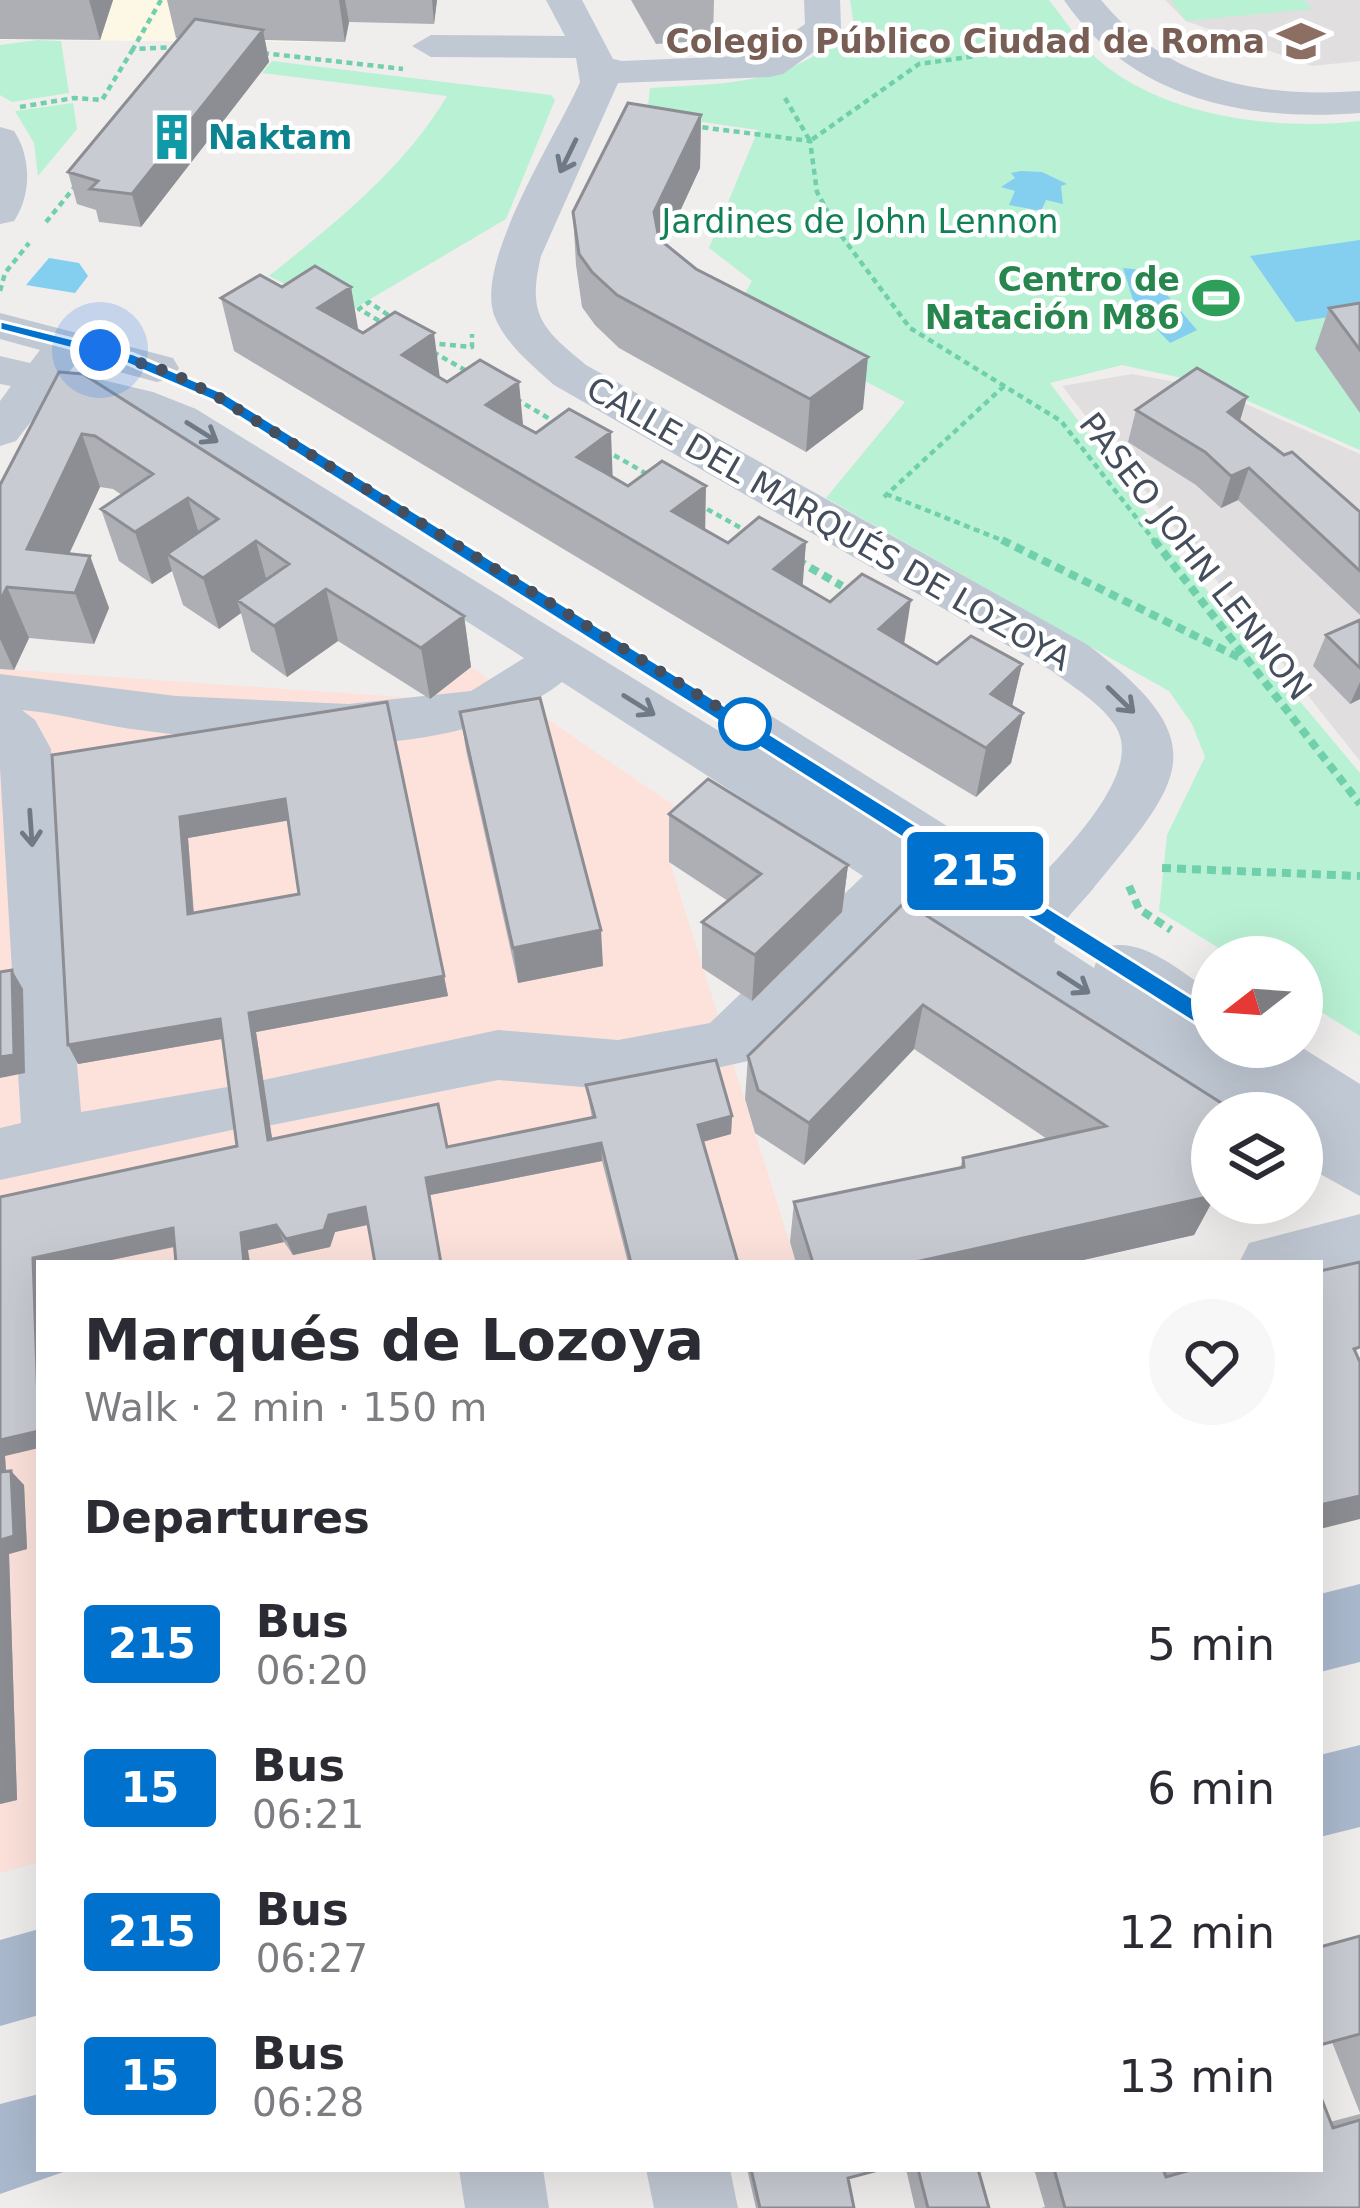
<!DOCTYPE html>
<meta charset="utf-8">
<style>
:root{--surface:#fff;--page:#f7f7f7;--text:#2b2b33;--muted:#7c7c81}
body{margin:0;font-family:"DejaVu Sans",sans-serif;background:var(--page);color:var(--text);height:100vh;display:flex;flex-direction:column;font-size:45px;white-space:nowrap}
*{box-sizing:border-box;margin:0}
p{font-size:39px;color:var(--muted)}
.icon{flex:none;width:66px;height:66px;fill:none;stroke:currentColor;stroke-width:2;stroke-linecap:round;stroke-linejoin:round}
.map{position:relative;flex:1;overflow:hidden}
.drawer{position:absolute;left:36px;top:1260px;width:1287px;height:912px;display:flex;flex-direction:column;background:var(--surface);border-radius:0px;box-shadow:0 12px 48px #0002}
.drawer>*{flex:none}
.badge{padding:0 24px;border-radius:9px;font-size:42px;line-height:78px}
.needle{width:78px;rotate:253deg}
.controls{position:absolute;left:1191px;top:936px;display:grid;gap:24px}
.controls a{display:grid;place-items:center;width:132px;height:132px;border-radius:50%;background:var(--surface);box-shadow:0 12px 48px #0002;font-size:60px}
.you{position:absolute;width:60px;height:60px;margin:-30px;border:9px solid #fff;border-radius:50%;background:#1a73e8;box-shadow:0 0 0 18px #1a73e833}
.map>.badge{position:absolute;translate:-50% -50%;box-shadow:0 0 0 6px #fff}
h2{padding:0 48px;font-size:45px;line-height:108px}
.round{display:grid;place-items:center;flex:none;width:126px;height:126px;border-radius:63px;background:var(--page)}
.summary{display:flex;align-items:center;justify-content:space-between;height:204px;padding:0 48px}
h1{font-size:57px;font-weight:600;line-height:90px}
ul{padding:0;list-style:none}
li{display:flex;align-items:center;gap:36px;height:144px;padding:0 48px}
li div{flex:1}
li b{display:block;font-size:45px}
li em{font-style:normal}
li .badge{min-width:132px;font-weight:700;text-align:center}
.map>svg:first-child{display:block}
.commercial{fill:#fcf8e5}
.education{fill:#e1dedf}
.medical{fill:#fce2db}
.green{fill:#b9f1d4}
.water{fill:#84cef0}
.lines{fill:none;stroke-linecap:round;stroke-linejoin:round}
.path-far1{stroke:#6fd0ab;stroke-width:4.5;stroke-dasharray:6 4.5;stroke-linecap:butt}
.path{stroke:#6fd0ab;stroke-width:8;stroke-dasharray:9 6;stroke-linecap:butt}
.minor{fill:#c0c8d3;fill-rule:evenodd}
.major{fill:#abb9ce;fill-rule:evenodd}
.wall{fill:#adafb5;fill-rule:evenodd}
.shaded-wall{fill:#8d8e94}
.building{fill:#c9cbd3;stroke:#8d8e94;stroke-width:3;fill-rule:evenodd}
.oneway{stroke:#707986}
.line{fill:#0072ce;stroke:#fff;stroke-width:3}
.walk{stroke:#454e5c;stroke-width:12;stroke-dasharray:0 21.6}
.stop-dot{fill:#fff;stroke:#0072ce;stroke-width:6}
.labels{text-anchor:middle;stroke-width:9;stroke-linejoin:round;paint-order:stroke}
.far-education-label{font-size:33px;font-weight:bold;fill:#785e54;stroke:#fff;text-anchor:end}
.far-culture-label{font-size:33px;font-weight:bold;fill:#0d838f;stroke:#fff;text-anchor:start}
.far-park-label{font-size:33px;fill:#128055;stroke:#fff}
.far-leisure-label{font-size:33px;font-weight:bold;fill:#27864d;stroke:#fff;text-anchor:end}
.far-street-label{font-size:33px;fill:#454e5c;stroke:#fff}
</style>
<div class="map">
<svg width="1360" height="2208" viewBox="0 0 1360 2208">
<rect width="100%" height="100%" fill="#f0eded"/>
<!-- commercial -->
<path class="commercial" d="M0 0H437L434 24 349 22 345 42 0 40Z"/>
<!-- education -->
<path class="education" d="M1165 0H1360V61L1312 66 1186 21Z
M1132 374 1209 388 1360 454V761L1062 386Z"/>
<!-- medical -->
<path class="medical" d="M471 667 707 828 670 863 796 1263H39V1862L0 1873V669L429 699Z"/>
<!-- green -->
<path class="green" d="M850 0H1049C1064 19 1079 42 1096 58 1162 117 1276 131 1360 121V450L1209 384 1122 365 1050 383 1184 563 1360 773V1036L1302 1000V957H1233L1159 911 1167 835 1205 757 1192 724 1169 691 826 498 905 402 734 313 752 281 709 248 758 130 647 114 650 88C734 83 788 86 854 26Z
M1171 0H1304L1312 9 1186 21Z
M38 40 61 41 69 93 12 102 0 95V45Z
M272 61 551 95 555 100 506 219 345 314 269 276C336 222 403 170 447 96L262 73Z
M73 103 77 129 38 176 34 143 15 111Z"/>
<!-- water -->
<path class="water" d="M1021 171 1042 172 1067 184 1061 186 1063 204 1046 200 1041 211 1009 205 1015 191 1001 187 1015 178 1011 173Z
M1360 240V312L1296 322 1250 256Z
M49 258 79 263 88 276 75 293 26 285Z
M1123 268 1162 272 1168 296 1197 330 1170 343 1135 306Z"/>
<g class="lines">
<!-- path-far1 -->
<path class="path-far1" d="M161 0 133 49 176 47
M263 53 403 69
M785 98 810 141 919 64 1068 43
M20 107 74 98 102 100 133 49
M692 126 810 141 817 192 840 234 910 328 1061 421 1156 543
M46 222 78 183
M0 291 5 273 29 243
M388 326 359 309 369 302 397 321
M429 343 472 347V334
M433 352 472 374
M516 399 560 425
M605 450 654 478
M886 494 1009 543
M884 497 1004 386
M698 504 748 532"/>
<!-- path -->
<path class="path" d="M1002 540 1244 660
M1154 540 1360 804
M797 560 842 586
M1162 868 1360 876
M1129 886 1139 909 1171 930"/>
<!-- minor -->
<path class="minor" d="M546 0H582L613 59 622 61 761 55 805 24 804 0H840L841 28 836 36 783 74 770 77 618 83 541 256C527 315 541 328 586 365L1088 645C1220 745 1181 781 1092 890 1079 906 1059 923 1054 942L1094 968 1101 948C1141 934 1179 971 1212 992V1047H1301L1360 1084V1196L1302 1164V1113H1225L906 904 748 1061 618 1090 498 1080 267 1126 259 1124 0 1180V1128L21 1123 0 768V674L176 696 348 704 471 691 524 658 164 429 51 396 16 441 0 446V401L11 386 0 384V356L30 363 40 350 0 339V313L173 358 179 368 173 378 157 382 78 361 69 372 153 392 196 409 727 736 721 725 729 712 747 706 765 712 1014 868 1022 883 1014 898 994 904 1008 913C1040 873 1148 780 1116 727 1102 704 1073 687 1052 671L554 385C532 365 505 344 494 315 475 260 557 135 580 82L576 58 431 57 412 46 431 35 565 36ZM562 682 863 876 710 1023 618 1040 498 1030 245 1084 81 1112 51 749 35 720 22 710C59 713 95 724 131 729 264 746 451 768 562 682Z
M1064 0H1101C1168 81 1259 98 1360 91V113C1246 122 1132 99 1064 0Z
M0 127 14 131C31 156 32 195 14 221L0 224Z
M1360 1214V1270L1320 1280V1263H1239L1249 1243Z
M459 2169H543L549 2208H465Z
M646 2169H730L738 2208H654Z"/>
<!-- major -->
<path class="major" d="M1360 1584V1662L1320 1672V1594Z
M1360 1745V1827L1320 1837V1755Z
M39 1929V2015L0 2026V1940Z
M39 2094V2169H72L0 2194V2104Z"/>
</g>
<!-- wall -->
<path class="wall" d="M0 0H113L100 40 0 39Z
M167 0H437L434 24 349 22 345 42 265 40 269 62 141 227 99 222 96 210 77 204 68 172 179 38H176Z
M631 0H714L713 40 656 44Z
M701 115 700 168 665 244 863 409 806 452 619 348 595 325 582 307 576 265 573 212Z
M282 287H351L358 330 728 543 806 542 802 586 937 664H1022L1012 706 1023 713 1011 763 976 797 234 351 221 298Z
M1360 303V413L1315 349 1329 308Z
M59 372 464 616 471 667 430 699 338 641 287 677 251 651 241 613 219 629 183 605 172 571 152 584 119 561 101 509 122 495 113 489 100 487 69 554 90 556 109 608 94 644 29 638 14 670 0 669V485Z
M1247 397 1240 421 1360 512V615L1238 500 1221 508 1196 485 1128 442 1136 410Z
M1360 620V699L1350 704 1313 666 1326 635Z
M387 702 448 996 256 1032 272 1139 447 1147 592 1118 586 1085 732 1116 731 1134 703 1142 738 1263H628L602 1161 430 1195 368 1225 335 1232 330 1247 293 1255 284 1242 248 1250 175 1247 97 1263H39L5 1456 6 1472 24 1485 27 1549 9 1554 17 1800 0 1804V1197L237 1146 222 1039 78 1064 52 755ZM288 820 299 894 194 913 188 838Z
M460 712 603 966 518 983 466 750Z
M669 814 848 865 842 912 752 1001 702 968V922L728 901 669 862Z
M905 902 1212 1113V1202L1194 1235 1070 1263H796L790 1242 794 1202 960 1168 963 1158 1047 1139 914 1049 804 1165 755 1133 745 1099 748 1056Z
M1360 1936V2113L1332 2042Z
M1360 2114V2208H1041L1045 2207 1034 2169H1163L1164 2171 1170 2169H1320L1330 2122Z
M747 2169H882L848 2178 854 2208H756Z
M906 2169H978L989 2208H915Z"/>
<!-- shaded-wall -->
<path class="shaded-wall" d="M89 0H113L100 40Z
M339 0H345L349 22 345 42Z
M432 0H437L434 24Z
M263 30 269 62 141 227 132 194Z
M701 115 700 168 655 265 654 212Z
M351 287 360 340 318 308Z
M434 333 441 386 402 355Z
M868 357 863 409 806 452 810 399Z
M519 382 524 435 486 405Z
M1247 397 1237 430 1228 412Z
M611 432 613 485 577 457Z
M82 434 100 487 52 591 27 549Z
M1249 468 1238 500 1221 508 1231 476Z
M706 486 705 538 672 511Z
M188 498 204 550 167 554 172 571 152 584 135 532Z
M256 541 270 593 237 600 241 613 219 629 203 578Z
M806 542 802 594 774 569Z
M90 556 109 608 94 644 75 593Z
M7 587 29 638 14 670 0 639V601Z
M326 589 338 641 287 677 274 626Z
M911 600 903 651 879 629Z
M464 616 471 667 430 699 421 648Z
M1022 664 1010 715 991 694Z
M1360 682V699L1350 704Z
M1023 713 1011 763 976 797 986 748Z
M285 799 291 820 188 838 195 934 188 914 180 817Z
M848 865 842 912 752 1001 755 955Z
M601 930 603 966 518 983 513 948Z
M12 970 23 989 25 1073 0 1078V1057Z
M444 976 448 996 256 1032 275 1158 268 1140 249 1013Z
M923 1005 914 1049 804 1165 809 1123Z
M220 1019 227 1038 78 1064 68 1045Z
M732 1116 731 1134 698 1143V1125Z
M601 1143 602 1161 430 1195 441 1263 426 1178Z
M1212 1196V1202L1194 1235 1070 1263H911Z
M365 1207 371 1224 335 1232 330 1247 293 1255 286 1239 329 1215Z
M276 1225 284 1242 248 1250 250 1263H244L241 1233Z
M173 1228 182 1245 97 1263H39V1426L33 1258Z
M39 1431V1448L5 1456 7 1487 0 1479V1440Z
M11 1471 24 1485 27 1549 9 1554 17 1800 0 1804V1540Z
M1360 1496V1519L1320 1529V1505Z"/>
<!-- building -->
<path class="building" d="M195 19 263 30 132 194 90 189 98 181 68 172Z
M628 103 701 115 654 212 659 239 696 269 868 357 810 399 617 295 592 272 579 254 573 212Z
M315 266 351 287 318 308 363 333 395 312 434 333 402 355 447 382 480 360 519 382 486 405 510 419 536 433 569 409 611 432 577 457 604 472 628 486 662 461 706 486 672 511 728 543 759 517 806 542 774 569 830 602 862 574 911 600 879 629 937 664 971 636 1022 664 991 694 1023 713 986 748 221 298 260 275 282 287Z
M1360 303V350L1329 308Z
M1197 368 1247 397 1228 412 1284 455 1292 452 1360 512V571L1249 468 1231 476 1205 452 1136 410Z
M59 372 83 374 464 616 421 648 326 589 274 626 237 600 289 564 256 541 203 578 167 554 218 519 188 498 135 532 101 509 153 474 95 436 82 434 27 549 90 556 75 593 7 587 0 601V485Z
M1360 620V668L1326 635Z
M540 698 601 930 513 948 460 712Z
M387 702 444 976 249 1013 268 1140 438 1104 447 1147 595 1117 586 1085 716 1060 732 1116 698 1125 738 1263H631L601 1143 426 1178 441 1263H375L365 1207 329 1215 324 1230 286 1239 276 1225 241 1233 244 1263H176L173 1228 33 1258 39 1431 0 1440V1197L237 1146 220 1019 68 1045 52 755ZM285 799 299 894 188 914 180 817Z
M708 779 848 865 755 955 702 922 761 874 669 814Z
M905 902 1223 1104V1113H1212V1196L911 1263H813L794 1202 964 1167 963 1158 1106 1126 923 1005 809 1123 758 1090 748 1056Z
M12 970 14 1055 0 1057V972Z
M1360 1262V1347L1354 1349 1360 1362V1496L1320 1505V1271Z
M11 1471 14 1536 0 1540V1472Z
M0 1700 2 1791 0 1792Z
M1360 1936V2034L1320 2045V1947Z
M1320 2095 1333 2128 1360 2120V2208H1065L1054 2169H1163L1166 2177 1194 2169H1320Z
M751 2169H882L848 2178 854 2208H760Z
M918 2169H978L989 2208H928Z"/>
<!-- one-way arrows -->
<defs><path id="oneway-shaft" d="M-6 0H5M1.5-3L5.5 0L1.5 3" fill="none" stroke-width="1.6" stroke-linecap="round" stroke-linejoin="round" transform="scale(3)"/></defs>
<g class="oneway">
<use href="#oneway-shaft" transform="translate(568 156) rotate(116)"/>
<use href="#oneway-shaft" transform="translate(202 432) rotate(32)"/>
<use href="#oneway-shaft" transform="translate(1121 700) rotate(44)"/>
<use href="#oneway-shaft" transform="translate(639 705) rotate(32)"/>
<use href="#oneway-shaft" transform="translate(31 828) rotate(86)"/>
<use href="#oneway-shaft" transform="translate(1074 983) rotate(33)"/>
</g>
<!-- line -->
<path class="line" d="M0 321 134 354 224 393 1220 1015V1029H1204L212 400 123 362 0 330Z"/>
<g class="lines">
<!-- walk -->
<path class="walk" d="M100 350 172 373 218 397 745 724"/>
</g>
<!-- icons -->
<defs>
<symbol id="school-bare" viewBox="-9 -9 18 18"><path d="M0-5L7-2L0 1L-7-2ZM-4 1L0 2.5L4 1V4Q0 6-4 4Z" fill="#8d6e63" stroke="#fff" stroke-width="2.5" paint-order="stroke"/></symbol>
<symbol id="building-bare" viewBox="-9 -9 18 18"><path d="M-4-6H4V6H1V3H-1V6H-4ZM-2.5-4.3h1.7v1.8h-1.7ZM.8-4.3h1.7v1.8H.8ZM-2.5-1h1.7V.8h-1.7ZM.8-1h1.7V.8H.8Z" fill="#0f9aa8" stroke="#fff" stroke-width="2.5" paint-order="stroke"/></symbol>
<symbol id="stadium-bare" viewBox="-9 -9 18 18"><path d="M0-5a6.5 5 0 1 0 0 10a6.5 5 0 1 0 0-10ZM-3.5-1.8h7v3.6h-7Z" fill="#2e9e5b" stroke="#fff" stroke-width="2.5" paint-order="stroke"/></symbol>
</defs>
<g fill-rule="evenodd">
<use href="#school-bare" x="1268" y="8" width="66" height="66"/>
<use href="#building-bare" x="139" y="104" width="66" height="66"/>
<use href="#stadium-bare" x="1183" y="265" width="66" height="66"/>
</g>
<!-- markers -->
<circle class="stop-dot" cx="745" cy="724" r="24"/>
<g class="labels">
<!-- far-education labels -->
<g class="far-education-label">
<text x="1265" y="53">Colegio Público Ciudad de Roma</text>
</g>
<!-- far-culture labels -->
<g class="far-culture-label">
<text x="208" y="149">Naktam</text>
</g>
<!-- far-park labels -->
<g class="far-park-label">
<text x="860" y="233">Jardines de John Lennon</text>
</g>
<!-- far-leisure labels -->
<g class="far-leisure-label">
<text x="1180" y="291">Centro de<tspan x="1180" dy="38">Natación M86</tspan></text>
</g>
<!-- far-street labels -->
<g class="far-street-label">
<text transform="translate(829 523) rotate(30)" y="12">CALLE DEL MARQUÉS DE LOZOYA</text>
<text transform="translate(1196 556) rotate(52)" y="12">PASEO JOHN LENNON</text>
</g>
</g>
</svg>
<div class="controls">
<a><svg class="needle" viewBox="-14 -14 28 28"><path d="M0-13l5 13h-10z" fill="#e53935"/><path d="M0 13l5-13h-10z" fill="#7c7c81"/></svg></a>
<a><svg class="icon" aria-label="layers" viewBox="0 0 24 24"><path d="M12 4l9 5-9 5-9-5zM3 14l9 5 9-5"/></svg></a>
</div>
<div class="you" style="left:100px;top:350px"></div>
<b class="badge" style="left:975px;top:871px;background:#0072ce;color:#fff">215</b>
<section class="drawer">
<div class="summary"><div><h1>Marqués de Lozoya</h1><p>Walk · 2 min · 150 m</p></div><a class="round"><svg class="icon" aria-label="heart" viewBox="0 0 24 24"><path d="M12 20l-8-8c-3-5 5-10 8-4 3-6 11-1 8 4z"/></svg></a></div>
<h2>Departures</h2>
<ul>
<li><span class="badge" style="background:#0072ce;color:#fff">215</span><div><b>Bus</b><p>06:20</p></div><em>5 min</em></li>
<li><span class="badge" style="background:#0072ce;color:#fff">15</span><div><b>Bus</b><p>06:21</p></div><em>6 min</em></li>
<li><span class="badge" style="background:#0072ce;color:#fff">215</span><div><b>Bus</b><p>06:27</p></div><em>12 min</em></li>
<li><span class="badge" style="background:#0072ce;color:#fff">15</span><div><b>Bus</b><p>06:28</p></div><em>13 min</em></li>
</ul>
</section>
</div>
